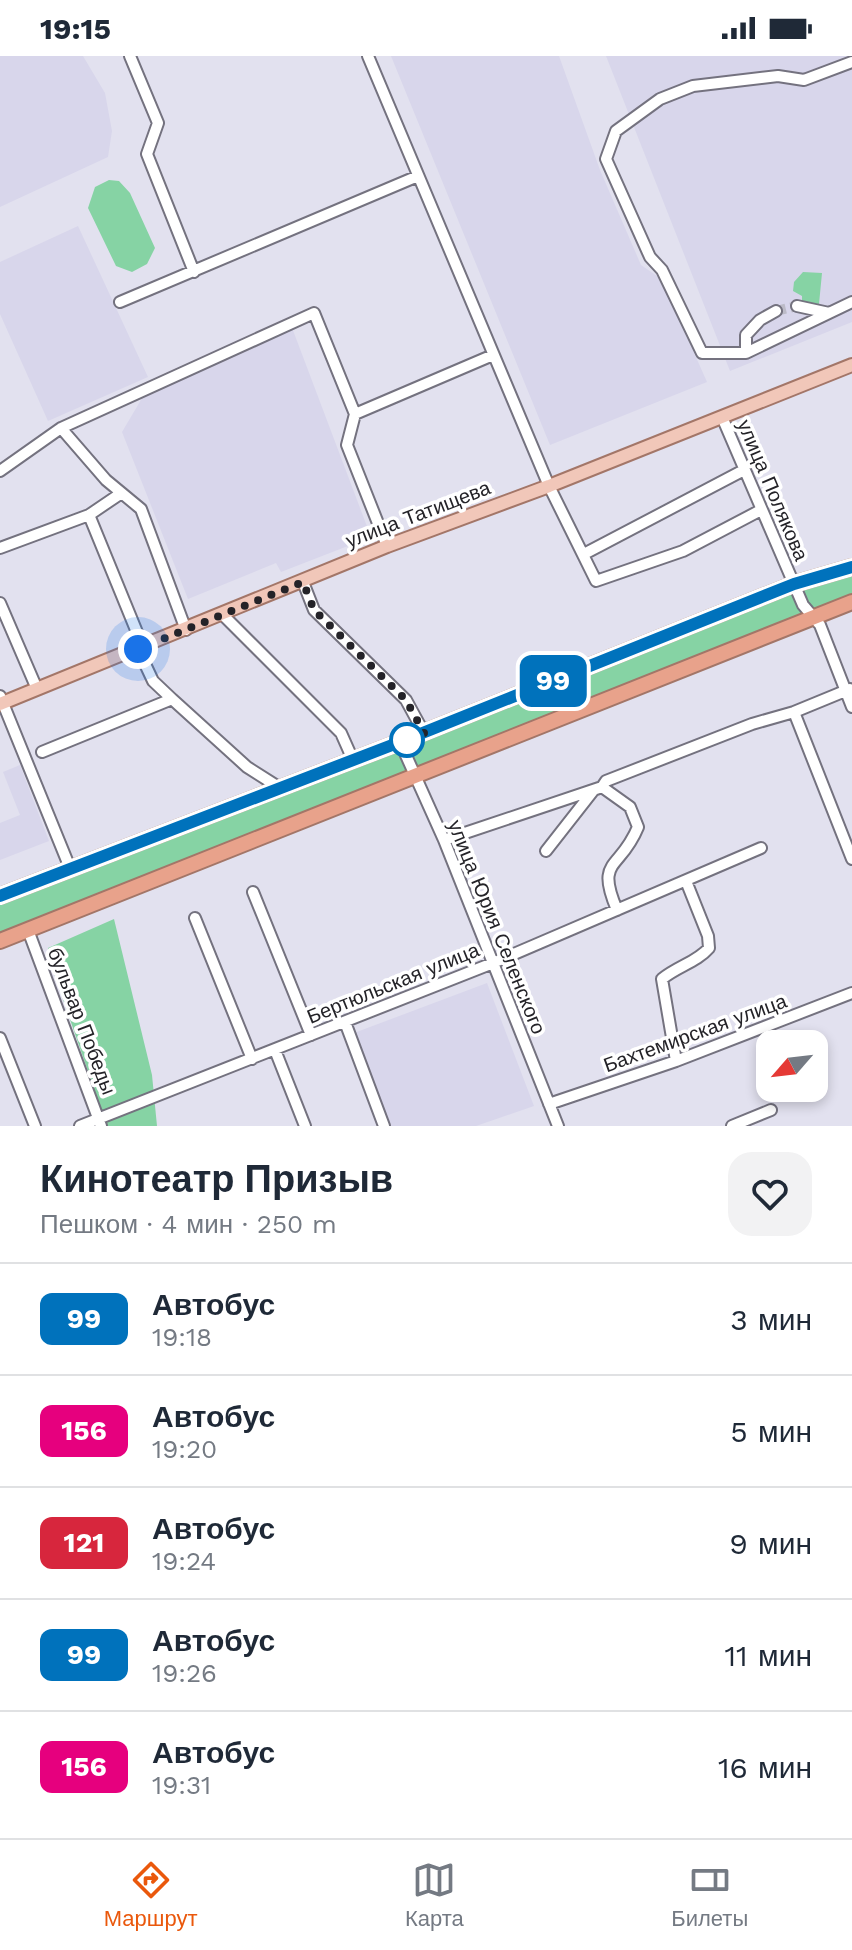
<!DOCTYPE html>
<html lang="ru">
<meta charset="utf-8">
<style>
:root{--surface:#fff;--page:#f2f2f3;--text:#1f2937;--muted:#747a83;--line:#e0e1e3;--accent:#ea580c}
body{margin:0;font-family:"Work Sans",sans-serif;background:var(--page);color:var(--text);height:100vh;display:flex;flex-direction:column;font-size:30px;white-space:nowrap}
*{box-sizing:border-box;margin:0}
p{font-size:26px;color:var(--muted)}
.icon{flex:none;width:44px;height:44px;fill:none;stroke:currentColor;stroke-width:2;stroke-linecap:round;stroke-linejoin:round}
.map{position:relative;height:1070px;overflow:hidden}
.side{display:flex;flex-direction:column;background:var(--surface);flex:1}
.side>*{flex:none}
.badge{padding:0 16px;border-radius:12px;font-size:28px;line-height:52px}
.needle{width:52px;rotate:242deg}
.fabs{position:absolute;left:756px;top:974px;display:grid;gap:16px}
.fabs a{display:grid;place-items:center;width:72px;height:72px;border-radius:16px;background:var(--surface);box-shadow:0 4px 12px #0003;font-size:40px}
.you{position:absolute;width:40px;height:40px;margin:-20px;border:6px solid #fff;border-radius:50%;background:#1a73e8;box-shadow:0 0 0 12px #1a73e833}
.map>.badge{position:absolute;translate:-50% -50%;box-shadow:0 0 0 4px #fff}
.round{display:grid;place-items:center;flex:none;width:84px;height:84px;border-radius:24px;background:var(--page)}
.overview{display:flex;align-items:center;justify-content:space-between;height:136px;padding:0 40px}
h1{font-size:38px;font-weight:800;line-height:60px}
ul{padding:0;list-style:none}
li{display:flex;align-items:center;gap:24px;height:112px;padding:0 40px;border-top:2px solid var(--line)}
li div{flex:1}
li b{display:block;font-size:30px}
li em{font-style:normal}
li .badge{min-width:88px;font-weight:700;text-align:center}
.status{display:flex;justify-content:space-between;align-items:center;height:56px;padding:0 40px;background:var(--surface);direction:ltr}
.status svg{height:22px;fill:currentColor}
.dock{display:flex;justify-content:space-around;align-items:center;height:112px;border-top:2px solid var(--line);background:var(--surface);font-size:22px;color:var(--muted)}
.dock a{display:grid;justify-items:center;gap:4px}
.dock .current{color:var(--accent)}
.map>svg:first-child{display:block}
.built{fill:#d8d6eb}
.green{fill:#86d3a4}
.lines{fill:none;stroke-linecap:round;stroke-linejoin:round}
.minor-tunnel{stroke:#bcbbc7;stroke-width:10;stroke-dasharray:10 5;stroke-linecap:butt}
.minor-casing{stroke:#74727f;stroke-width:14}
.major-casing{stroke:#a37668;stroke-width:16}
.highway-casing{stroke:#a37668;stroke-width:18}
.minor{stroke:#fff;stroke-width:10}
.major{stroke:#f1c7b9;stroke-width:12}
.highway{stroke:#e8a28b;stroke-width:14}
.line-casing{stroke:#fff;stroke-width:18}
.line{stroke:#0072bc;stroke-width:12}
.walk{stroke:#242328;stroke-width:8;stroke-dasharray:0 14.4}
.stop-dot{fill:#fff;stroke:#0072bc;stroke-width:4}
.labels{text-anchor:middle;stroke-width:7;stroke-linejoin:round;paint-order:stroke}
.street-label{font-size:20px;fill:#242328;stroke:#fff}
</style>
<div class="status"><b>19:15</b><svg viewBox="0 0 49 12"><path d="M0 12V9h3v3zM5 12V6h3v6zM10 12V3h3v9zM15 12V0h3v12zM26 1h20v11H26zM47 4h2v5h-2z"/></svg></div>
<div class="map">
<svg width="852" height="1070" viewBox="0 0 852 1070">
<rect width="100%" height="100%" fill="#e2e1ef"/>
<!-- built -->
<path class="built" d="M0 0H83L105 37 112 75 108 101 0 151Z
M391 0H559L600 114 641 209 657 220 665 231 707 326 550 389Z
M606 0H852V266L730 315Z
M78 170 148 321 48 365 0 258V206Z
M291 269 371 481 281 516 276 507 188 543 122 376 148 332Z
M20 709 49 785 0 804V767L20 759 3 716Z
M487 927 534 1050 476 1070H390L382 1060 354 977Z"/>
<!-- green -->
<path class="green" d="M109 124 119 125 130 137 155 192 147 208 132 216 116 210 88 152 95 131Z
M803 216 822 217 819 248 802 246V240L793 235 794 226Z
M852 511V546L0 884V841Z
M114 863 152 1019 157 1070H107L48 900V892Z"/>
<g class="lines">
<!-- minor-tunnel -->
<path class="minor-tunnel" d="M776 255 797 250"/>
<defs>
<path id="minor" d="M130 0 158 67 147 98 194 216
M368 0 549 430 596 525 683 495 761 454
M852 6 804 24 778 20 693 30 660 43 616 75 606 103 650 201 662 214 702 297H746L852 246
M120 246 418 120
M797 250 829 257
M746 297V279L760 264 776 255
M355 358 493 299
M722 361 803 549 820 569 852 651
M0 415 61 372
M89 459 143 591
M0 492 89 459 120 438
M584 498 744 414
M303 526 314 554 406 644 424 677
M0 547 37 633
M223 559 341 677 353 704
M186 574 141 453 106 424 61 372 314 257 355 358 347 389 387 490
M850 633 794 656 852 803
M0 640 70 812
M172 643 247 711 280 732
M400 686 444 784 558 1070
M42 696 172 643 153 625 138 593
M602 731 606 725 752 668 794 656
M444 784 602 731 630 751 638 771C620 815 595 802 617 854
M546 795 593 735
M253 836 311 979
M195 862 252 1003
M28 874 101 1070
M345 966 384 1070
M0 982 35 1070
M275 994 305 1070
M676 1005 662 923C678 910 697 906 709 892L708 880 686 825
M549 1048 676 1005 852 937
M80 1070 493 907 761 792
M732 1070 771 1054"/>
<path id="major" d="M0 648 387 490 549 430 852 309"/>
<path id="highway" d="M0 840 400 686 794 528 852 511
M0 885 852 546"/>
</defs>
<!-- minor casing -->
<use href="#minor" class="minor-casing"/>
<!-- major casing -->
<use href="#major" class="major-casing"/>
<!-- highway casing -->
<use href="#highway" class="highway-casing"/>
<!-- minor -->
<use href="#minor" class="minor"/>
<!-- major -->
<use href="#major" class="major"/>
<!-- highway -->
<use href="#highway" class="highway"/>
</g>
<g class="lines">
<defs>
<path id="line" d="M0 840 400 686 794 528 852 511"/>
</defs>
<!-- line casing -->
<use href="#line" class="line-casing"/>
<!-- line -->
<use href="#line" class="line"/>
<!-- walk -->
<path class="walk" d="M138 593 303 526 314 554 406 644 424 677 407 684"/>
</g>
<!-- markers -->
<circle class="stop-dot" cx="407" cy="684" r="16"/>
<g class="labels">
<!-- street labels -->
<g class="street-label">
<text transform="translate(773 434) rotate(67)" y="7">улица Полякова</text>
<text transform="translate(418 458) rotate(-21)" y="7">улица Татищева</text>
<text transform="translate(497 871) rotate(68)" y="7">улица Юрия Селенского</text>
<text transform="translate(393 927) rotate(-22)" y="7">Бертюльская улица</text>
<text transform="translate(82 965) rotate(69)" y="7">бульвар Победы</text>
<text transform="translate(695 977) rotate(-20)" y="7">Бахтемирская улица</text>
</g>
</g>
</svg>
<div class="fabs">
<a><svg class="needle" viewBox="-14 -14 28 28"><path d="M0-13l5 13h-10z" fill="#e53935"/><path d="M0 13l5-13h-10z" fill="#747a83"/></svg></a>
</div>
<div class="you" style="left:138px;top:593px"></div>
<b class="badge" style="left:553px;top:625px;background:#0072bc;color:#fff">99</b>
</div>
<section class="side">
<div class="overview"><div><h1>Кинотеатр Призыв</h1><p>Пешком · 4 мин · 250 m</p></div><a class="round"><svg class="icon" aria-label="heart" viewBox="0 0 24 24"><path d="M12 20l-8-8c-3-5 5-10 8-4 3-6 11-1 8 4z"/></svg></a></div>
<ul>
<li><span class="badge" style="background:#0072bc;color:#fff">99</span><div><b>Автобус</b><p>19:18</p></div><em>3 мин</em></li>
<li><span class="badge" style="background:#e6007e;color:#fff">156</span><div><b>Автобус</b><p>19:20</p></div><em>5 мин</em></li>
<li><span class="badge" style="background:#d7263d;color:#fff">121</span><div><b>Автобус</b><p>19:24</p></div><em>9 мин</em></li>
<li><span class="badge" style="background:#0072bc;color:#fff">99</span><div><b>Автобус</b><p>19:26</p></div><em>11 мин</em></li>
<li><span class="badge" style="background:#e6007e;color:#fff">156</span><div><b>Автобус</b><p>19:31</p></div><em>16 мин</em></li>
</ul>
</section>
<nav class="dock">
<a class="current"><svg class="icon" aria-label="directions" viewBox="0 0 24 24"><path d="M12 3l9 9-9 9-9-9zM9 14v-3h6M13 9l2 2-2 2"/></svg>Маршрут</a>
<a><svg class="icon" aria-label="map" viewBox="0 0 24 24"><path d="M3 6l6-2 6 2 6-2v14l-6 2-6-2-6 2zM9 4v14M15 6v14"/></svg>Карта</a>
<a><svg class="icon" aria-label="tickets" viewBox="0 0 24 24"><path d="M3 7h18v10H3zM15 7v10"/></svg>Билеты</a>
</nav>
